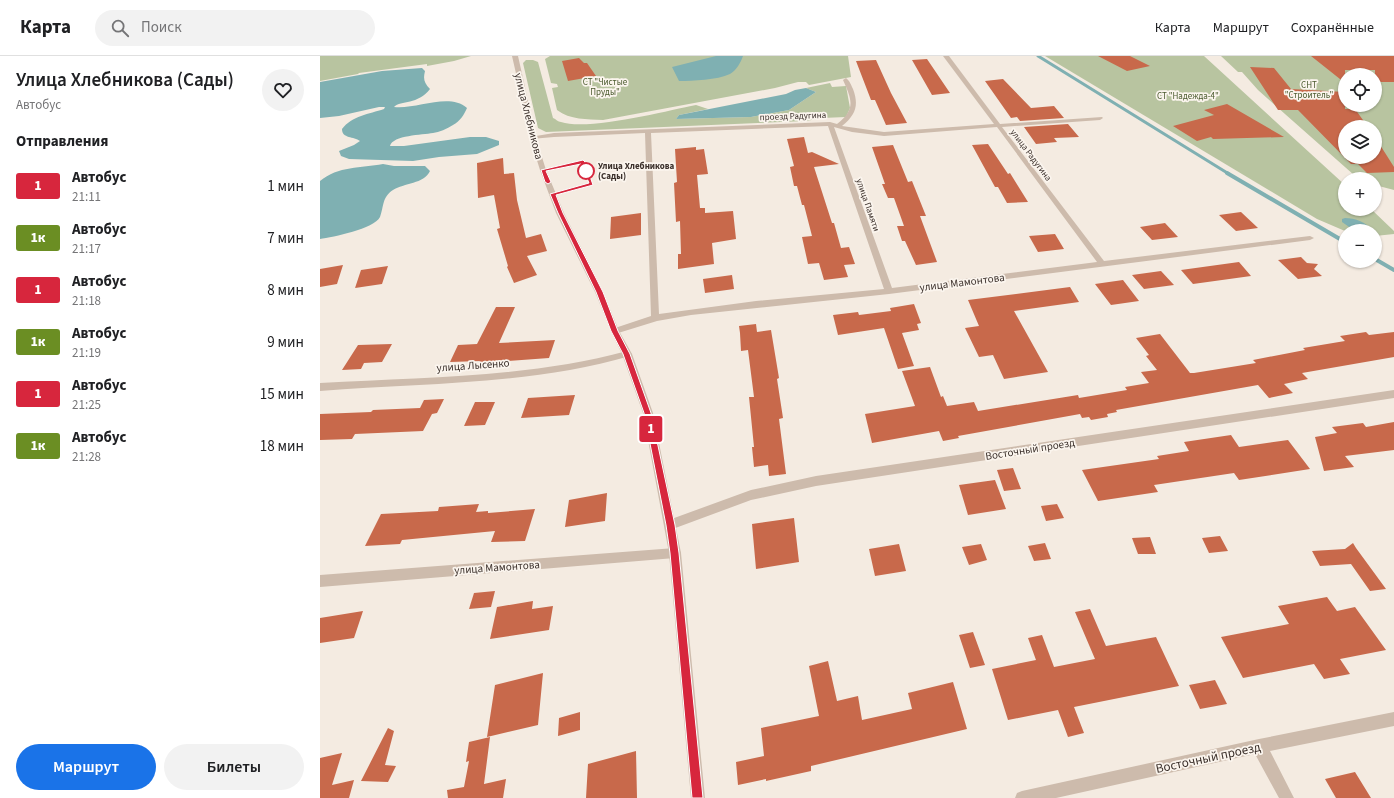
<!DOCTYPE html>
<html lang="ru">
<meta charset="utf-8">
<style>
:root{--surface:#fff;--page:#f2f2f2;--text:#202124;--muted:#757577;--line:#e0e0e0;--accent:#1a73e8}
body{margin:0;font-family:"Source Sans 3",sans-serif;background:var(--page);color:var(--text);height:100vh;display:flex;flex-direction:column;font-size:15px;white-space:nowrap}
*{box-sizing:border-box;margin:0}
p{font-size:13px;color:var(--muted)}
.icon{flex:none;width:22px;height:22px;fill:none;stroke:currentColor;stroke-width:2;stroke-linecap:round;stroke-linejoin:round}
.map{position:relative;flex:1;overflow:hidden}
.side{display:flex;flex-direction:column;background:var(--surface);width:320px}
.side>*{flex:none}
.badge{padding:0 8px;border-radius:3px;font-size:14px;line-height:26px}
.tools{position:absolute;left:1018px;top:12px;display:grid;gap:8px}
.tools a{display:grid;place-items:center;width:44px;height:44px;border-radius:50%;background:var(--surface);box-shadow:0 1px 3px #0004;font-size:20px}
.map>.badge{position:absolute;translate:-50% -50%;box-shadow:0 0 0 2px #fff}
h2{padding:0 16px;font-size:15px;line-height:36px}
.round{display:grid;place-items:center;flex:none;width:42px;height:42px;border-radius:21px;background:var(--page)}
.headline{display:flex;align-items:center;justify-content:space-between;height:68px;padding:0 16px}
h1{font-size:19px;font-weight:600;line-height:30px}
.cta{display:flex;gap:8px;margin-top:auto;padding:8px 16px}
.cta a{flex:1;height:46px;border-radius:24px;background:var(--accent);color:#fff;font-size:16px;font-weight:600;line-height:46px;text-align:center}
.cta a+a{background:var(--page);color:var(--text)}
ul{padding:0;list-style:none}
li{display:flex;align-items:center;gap:12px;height:52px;padding:0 16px}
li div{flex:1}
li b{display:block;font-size:15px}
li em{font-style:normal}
li .badge{min-width:44px;font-weight:700;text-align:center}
header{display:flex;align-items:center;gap:24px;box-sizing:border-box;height:56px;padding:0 20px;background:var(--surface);border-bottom:1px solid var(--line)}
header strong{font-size:19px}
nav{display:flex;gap:22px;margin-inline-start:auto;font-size:14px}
.search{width:280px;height:36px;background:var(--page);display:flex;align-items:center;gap:10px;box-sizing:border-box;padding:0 14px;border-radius:22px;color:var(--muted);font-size:15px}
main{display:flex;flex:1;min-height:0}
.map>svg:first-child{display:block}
.green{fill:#b8c4a0;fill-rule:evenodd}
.water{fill:#7fb0b2}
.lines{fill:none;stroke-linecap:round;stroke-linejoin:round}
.stream-far1{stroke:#7fb0b2;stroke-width:3}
.stream{stroke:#7fb0b2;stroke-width:4}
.building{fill:#c8694b}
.minor{fill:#cdbbac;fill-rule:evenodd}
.tertiary{fill:#cdbbac;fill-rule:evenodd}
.line{fill:#d7263d;stroke:#fff}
.stop-dot{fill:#fff;stroke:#d7263d;stroke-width:2}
.labels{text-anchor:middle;stroke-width:3.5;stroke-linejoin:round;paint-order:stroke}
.far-park-label{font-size:9px;fill:#4a5a2e;stroke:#fbf5ee}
.far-street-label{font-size:9px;fill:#3b302b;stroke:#fbf5ee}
.far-stop-label{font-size:9px;font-weight:bold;fill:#3b302b;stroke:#fbf5ee;text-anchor:start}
.street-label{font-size:11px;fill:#3b302b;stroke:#fbf5ee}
.near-street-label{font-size:13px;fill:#3b302b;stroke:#fbf5ee}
</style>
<header>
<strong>Карта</strong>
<div class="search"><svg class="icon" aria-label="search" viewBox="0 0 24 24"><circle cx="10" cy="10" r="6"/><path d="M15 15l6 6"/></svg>Поиск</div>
<nav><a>Карта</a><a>Маршрут</a><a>Сохранённые</a></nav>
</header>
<main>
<section class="side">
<div class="headline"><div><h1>Улица Хлебникова (Сады)</h1><p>Автобус</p></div><a class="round"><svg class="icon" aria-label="heart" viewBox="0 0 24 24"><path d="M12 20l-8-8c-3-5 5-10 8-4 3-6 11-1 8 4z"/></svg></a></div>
<h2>Отправления</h2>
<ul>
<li><span class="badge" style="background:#d7263d;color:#fff">1</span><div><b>Автобус</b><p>21:11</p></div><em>1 мин</em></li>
<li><span class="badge" style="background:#6b8e23;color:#fff">1к</span><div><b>Автобус</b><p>21:17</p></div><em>7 мин</em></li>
<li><span class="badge" style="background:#d7263d;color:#fff">1</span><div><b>Автобус</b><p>21:18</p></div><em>8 мин</em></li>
<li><span class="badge" style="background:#6b8e23;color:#fff">1к</span><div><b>Автобус</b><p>21:19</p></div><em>9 мин</em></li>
<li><span class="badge" style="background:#d7263d;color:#fff">1</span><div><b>Автобус</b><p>21:25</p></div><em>15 мин</em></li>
<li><span class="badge" style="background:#6b8e23;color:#fff">1к</span><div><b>Автобус</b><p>21:28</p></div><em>18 мин</em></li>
</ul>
<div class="cta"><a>Маршрут</a><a>Билеты</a></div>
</section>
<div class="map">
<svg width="1074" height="742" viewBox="0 0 1074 742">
<rect width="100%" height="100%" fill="#f4ebe1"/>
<!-- green -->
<path class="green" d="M0 0H151L134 5 107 10V8L39 17 38 18 0 25Z
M230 0H528L531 21 489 29 486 26H478L455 32 283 64C267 63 250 64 237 54L232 32 238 31 237 28 231 27 225 3Z
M725 0H884L1025 129V153H1051L1074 175V178L1055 180V175H1025L997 163Z
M901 0H1074V134L1055 129V123H1041L1034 119 938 34 922 16H918ZM1025 19H1055V49H1025ZM1025 71H1055V101H1025Z
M206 4H213L218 6 233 62C236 63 238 66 241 66 268 75 346 55 376 49L388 53 359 59 356 63 431 61 469 54 496 36 486 32 510 27 512 31 526 30 530 52 526 61 502 62 486 65 226 76 218 72 203 7Z"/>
<!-- water -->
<path class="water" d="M396 0H423C421 6 416 15 410 18 397 24 373 25 359 25L352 11Z
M102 12 105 15C103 23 104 27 110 33 98 49 81 44 74 51 95 54 129 36 147 52 144 59 140 65 133 69 127 73 119 76 113 77 102 79 73 79 70 90H84L150 81H166L179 85V89L157 98 119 101 93 105 29 103 21 100 19 95 34 89 40 85C34 80 22 83 22 73 32 60 49 58 64 53L65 51H59L19 60 0 62V26L62 15Z
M486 32 496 36 469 54 431 61 356 63 359 59 466 38 475 34Z
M63 108 74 110H105L110 115C104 128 84 127 73 134 62 141 64 150 60 161 54 173 13 181 0 183V125C18 110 41 112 63 108Z
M1025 162C1035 162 1047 166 1052 175H1035L1022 166V163Z"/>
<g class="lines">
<!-- stream-far1 -->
<path class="stream-far1" d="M718 0 909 118"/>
<!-- stream -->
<path class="stream" d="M907 117 1025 186
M1055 203 1074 214"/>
</g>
<!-- building -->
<path class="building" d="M778 0H810L830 10 807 15Z
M991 0H1074V26H1055V14H1025V27Z
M259 2 264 7H267L276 20 248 25 242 5Z
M607 3 630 37 612 39 592 4Z
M556 4 571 37 587 67 566 69 555 44H551L536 5Z
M930 11 954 12 971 33 1025 36V53H1035L1048 71H1025V101H1055V81L1074 111V116L1047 117 1038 108H1031L978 54H958Z
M683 23 711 52 734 50 744 62 700 65 697 61 691 62 665 25Z
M907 48 964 81 893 83 891 81 877 85 853 70 894 59 884 54Z
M748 68 759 81 734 82 737 86 716 88 704 71Z
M484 81 488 97 492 96 519 108 494 111 512 167H514L521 192 529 191 535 208 524 209 528 221 504 224 499 207 488 208 482 181 492 180 484 149H482L477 130H474L470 111 474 110 467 83Z
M668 88 688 118 690 117 708 146 687 147 678 131H675L652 89Z
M573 89 588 126 592 125 606 160H600L617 206 596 209 585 185H582L577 170H584L574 142H568L562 128H565L552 91Z
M376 91V94L384 93 388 118 377 119 380 152H385V157L413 155 416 183 392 187 394 208 358 213V198H361L360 165 356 166 354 127 357 126 355 93Z
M183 102 184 118 194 117 197 144 206 182 221 178 227 195 207 200 217 219 194 227 187 211 188 210 177 173 180 172 174 139 158 142 157 107Z
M921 156 938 172 916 175 899 159Z
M321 157V179L290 183 291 161Z
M845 167 858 181 832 184 820 171Z
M735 178 744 193 718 196 709 180Z
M981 201 987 207 998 208 994 213 1002 220 978 223 958 204Z
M919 206 931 220 873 228 861 214Z
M23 209 17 228 0 231V213Z
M68 210 62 228 35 232 41 214Z
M841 215 854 229 824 233 812 219Z
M412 219 414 233 385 237 383 223Z
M803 224 819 245 791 249 775 228Z
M750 231 759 246 694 255 728 316 684 323 673 299 659 301 645 272 659 270 648 244Z
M594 248 601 267 597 268 599 274 582 277 594 310 578 313 564 272 518 279 513 259 538 256 539 259 571 255 570 252Z
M176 251H195L179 287 235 284 229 302 159 307 160 305 130 306 138 289 157 288Z
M436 268 437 276 451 274 459 322 457 323 463 362 459 363 466 418 449 420 448 409 434 411 432 391H434L429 341H434L428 294 421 295 420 277 419 270Z
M1046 276 1049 279 1074 276V301L982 317 988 323 964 328 973 337 949 342 938 329 796 354 797 356 787 358 788 361 771 364 769 361 762 362 760 358 638 380 639 382 623 385 619 375 552 387 545 358 595 350 582 315 610 311 621 341 623 340 627 350 654 346 658 355 758 339 759 342 807 334 805 331 829 327 821 316 837 314 826 300 829 299 816 282 840 278 870 317H874L936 307 933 304 985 294 983 292 1025 285 1020 280Z
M72 288 62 306 44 307 41 313 22 314 38 289Z
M255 339 249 359 201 362 208 342Z
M124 343 117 357 112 358 103 375 35 378 32 383 0 384V358L51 356 53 354 100 352 104 344Z
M155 346H175L165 369 144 370Z
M1074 366V394L1025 400 1034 411 1004 415 995 381 1017 377 1012 371 1043 367 1046 371Z
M911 379 919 391 968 384 990 413 919 424 914 417 834 429 838 436 778 445 762 414 839 403 837 400 869 395 864 386Z
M693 412 701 433 684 435 677 414Z
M675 424 686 453 648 459 639 429Z
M287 437 285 465 245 471 249 444Z
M159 448 156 456 168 455V457L215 453 205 485 171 486 175 475 82 484 80 488 45 490 61 458 118 455 119 451Z
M737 448 744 462 726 465 721 450Z
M474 462 479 506 436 513 432 468Z
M900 480 908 495 889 497 882 482Z
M830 481 836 498H818L812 482Z
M725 487 731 503 714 505 708 490Z
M1033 487 1036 492 1066 533 1050 535 1031 508 1000 510 992 495 1025 493Z
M579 488 586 515 555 520 549 493Z
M661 488 667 504 649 509 642 491Z
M175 535 171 551 149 553 154 537Z
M1007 541 1017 555 1035 551 1066 594 1020 603 1030 618 1004 623 994 608 923 622 901 581 969 568 958 550Z
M213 545 212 553 233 550 229 574 170 583 177 551Z
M770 553 786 590 836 581 859 630 754 651 764 677 748 681 738 654 688 664 672 613 716 604 708 582 722 579 734 611 775 603 755 556Z
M43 555 34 582 0 587V562Z
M653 576 665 609 650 612 639 579Z
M508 605 517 645 538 640 542 664 592 653 588 637 633 626 647 673 491 710V715L446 725V723L418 729 416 706 444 700 441 672 499 660 489 610Z
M223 617 218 669 167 681 175 629Z
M895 624 907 648 880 653 869 629Z
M260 656V674L238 680 239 662Z
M68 672 74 675 65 709 76 710 68 726 41 725Z
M170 681 164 728 186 723 183 742H128L127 734 144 731 149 705 146 706 149 686Z
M316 695 317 742H266L268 708Z
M22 697 12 729 34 724 29 742H0V702Z
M1035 716 1051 742H1016L1005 723Z"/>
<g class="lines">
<!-- minor -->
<path class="minor" d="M192 0H198L216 80 234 77 510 66 517 68C536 53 532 44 523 24L526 22C530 25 531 29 533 33 539 49 536 59 522 70L564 76 674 68 623 0H629L680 68 782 61 783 62 780 64 682 71 784 205 990 180 994 182 990 184 569 238 371 259 337 265 295 278 292 277 291 275 292 273 331 260 325 77 234 81 211 83ZM508 70 564 233 436 245 339 258 331 77ZM514 71 532 76 564 80 677 71 777 206 572 232Z
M307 295 312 298 310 300C212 329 102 327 0 335V327C102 321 207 322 307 295Z
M1074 334V342L496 430 431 444 350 474 346 473 344 469 346 465 431 434 496 420Z
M355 492 359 493 361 497 359 501 355 502 0 531V519Z
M1074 656V670L950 695 974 742H959L935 698 736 742H695L697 737 702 735 939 683Z"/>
<!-- tertiary -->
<path class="tertiary" d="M213 80 216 82 226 114 244 157 283 236 299 275 312 298 333 357 361 497 385 742H371L349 497 323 357 302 298 291 275 275 236 236 157 220 114 210 82Z"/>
</g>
<!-- line -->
<path class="line" d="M263 104 265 106 273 129 236 139 243 157 283 236 298 275 310 298 331 357 355 469 359 497 383 742H372L350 497 346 469 324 357 303 298 291 275 276 236 238 157 230 138 269 127 261 108 226 115 231 126 228 128 225 126 221 114Z"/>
<!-- markers -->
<circle class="stop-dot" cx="266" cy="115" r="8"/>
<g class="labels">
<!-- far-park labels -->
<g class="far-park-label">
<text x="285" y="29">СТ "Чистые<tspan x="285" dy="10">Пруды"</tspan></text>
<text x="989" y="32">СНТ<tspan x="989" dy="10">"Строитель"</tspan></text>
<text x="868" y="43">СТ "Надежда-4"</text>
</g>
<!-- far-street labels -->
<g class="far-street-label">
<text transform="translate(473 60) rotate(-2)" y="3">проезд Радугина</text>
<text transform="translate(711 99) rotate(53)" y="3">улица Радугина</text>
<text transform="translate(548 149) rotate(71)" y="3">улица Памяти</text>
</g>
<!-- far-stop labels -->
<g class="far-stop-label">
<text x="278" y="113">Улица Хлебникова<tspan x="278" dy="10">(Сады)</tspan></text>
</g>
<!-- street labels -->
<g class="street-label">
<text transform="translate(209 60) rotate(76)" y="4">улица Хлебникова</text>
<text transform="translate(642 226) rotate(-7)" y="4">улица Мамонтова</text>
<text transform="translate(153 309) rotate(-4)" y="4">улица Лысенко</text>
<text transform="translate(710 393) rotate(-9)" y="4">Восточный проезд</text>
<text transform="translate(177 511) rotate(-4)" y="4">улица Мамонтова</text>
</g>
<!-- near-street labels -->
<g class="near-street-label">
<text transform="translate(888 701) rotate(-12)" y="5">Восточный проезд</text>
</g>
</g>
</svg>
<div class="tools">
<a><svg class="icon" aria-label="locate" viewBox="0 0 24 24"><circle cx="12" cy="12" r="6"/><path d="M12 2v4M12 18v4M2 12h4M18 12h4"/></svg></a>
<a><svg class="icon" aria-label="layers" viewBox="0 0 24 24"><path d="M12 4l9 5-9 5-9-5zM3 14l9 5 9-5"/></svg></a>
<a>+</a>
<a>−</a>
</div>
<b class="badge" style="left:331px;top:373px;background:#d7263d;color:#fff">1</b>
</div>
</main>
